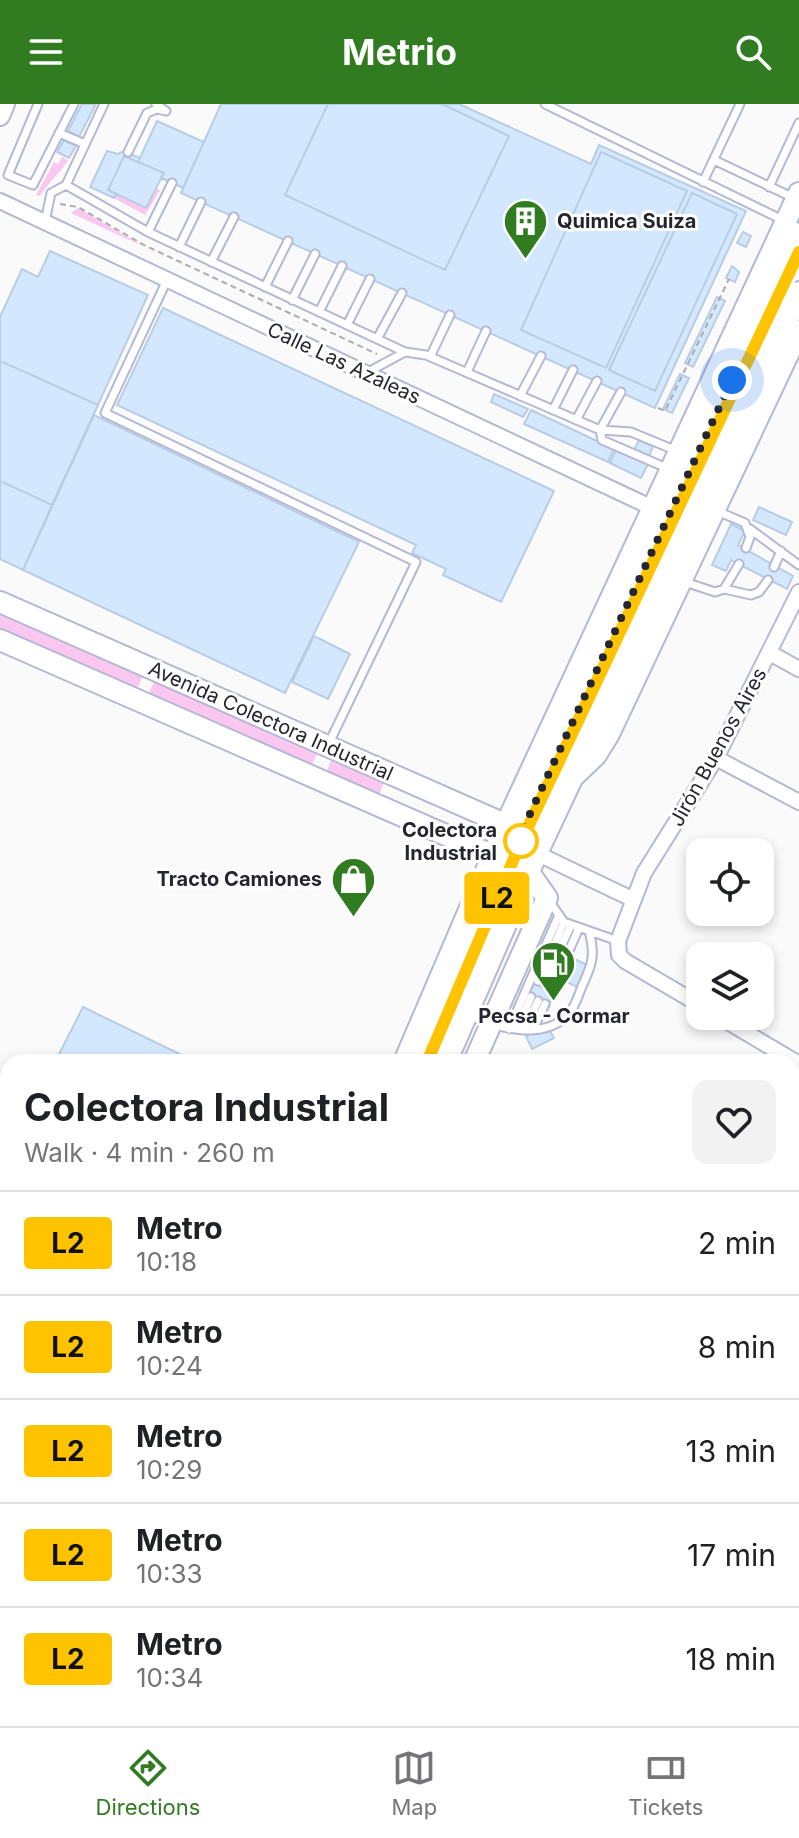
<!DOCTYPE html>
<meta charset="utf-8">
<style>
:root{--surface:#fff;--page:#f2f2f2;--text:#202124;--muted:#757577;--line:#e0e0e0;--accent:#317b21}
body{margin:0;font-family:Inter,sans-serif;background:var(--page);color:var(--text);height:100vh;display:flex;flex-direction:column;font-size:30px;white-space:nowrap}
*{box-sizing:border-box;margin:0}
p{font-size:26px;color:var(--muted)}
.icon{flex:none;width:44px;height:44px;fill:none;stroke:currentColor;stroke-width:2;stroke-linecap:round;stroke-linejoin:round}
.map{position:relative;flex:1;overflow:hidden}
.side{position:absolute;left:0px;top:950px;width:800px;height:672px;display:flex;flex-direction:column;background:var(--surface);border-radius:24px 24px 0 0;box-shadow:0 4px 12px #0003}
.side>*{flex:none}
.badge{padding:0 16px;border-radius:6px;font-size:28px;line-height:52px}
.controls{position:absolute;left:686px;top:734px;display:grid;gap:16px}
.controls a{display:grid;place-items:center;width:88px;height:88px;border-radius:16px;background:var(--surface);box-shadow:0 4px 12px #0003;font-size:40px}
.you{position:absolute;width:40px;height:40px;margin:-20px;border:6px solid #fff;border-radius:50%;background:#1a73e8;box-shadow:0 0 0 12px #1a73e833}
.map>.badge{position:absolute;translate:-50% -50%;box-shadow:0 0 0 4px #fff}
.round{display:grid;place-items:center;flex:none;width:84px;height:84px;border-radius:16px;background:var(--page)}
.head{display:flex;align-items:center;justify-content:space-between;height:136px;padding:0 24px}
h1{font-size:38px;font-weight:700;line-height:60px}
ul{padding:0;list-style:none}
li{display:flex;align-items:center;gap:24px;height:104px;padding:0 24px;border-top:2px solid var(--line)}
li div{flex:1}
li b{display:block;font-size:30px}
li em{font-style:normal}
li .badge{min-width:88px;font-weight:700;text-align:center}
header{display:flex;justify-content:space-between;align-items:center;height:104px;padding:0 24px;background:var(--accent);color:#fff;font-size:36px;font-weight:700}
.menu{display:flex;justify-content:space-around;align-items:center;height:112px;border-top:2px solid var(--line);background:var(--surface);font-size:22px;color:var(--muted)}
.menu a{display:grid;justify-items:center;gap:4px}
.menu .active{color:var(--accent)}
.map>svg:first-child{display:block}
.green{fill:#f9c7ef}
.building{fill:#d3e8fe;stroke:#b8cde3;stroke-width:2}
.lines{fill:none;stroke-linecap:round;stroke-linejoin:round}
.service-casing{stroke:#b4b8d3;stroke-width:11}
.minor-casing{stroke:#b4b8d3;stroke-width:18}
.tertiary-casing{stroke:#b4b8d3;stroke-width:22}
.secondary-casing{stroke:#b4b8d3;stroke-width:24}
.primary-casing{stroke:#b4b8d3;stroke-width:26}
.path{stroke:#abacaf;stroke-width:2;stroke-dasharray:6 4;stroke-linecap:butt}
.service{stroke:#fff;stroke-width:7}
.minor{stroke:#fff;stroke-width:14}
.tertiary{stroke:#fff;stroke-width:18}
.secondary{stroke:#fff;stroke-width:20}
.primary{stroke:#fff;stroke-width:22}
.line-casing{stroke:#fff;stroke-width:18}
.line{stroke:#ffc300;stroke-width:12}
.walk{stroke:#24252f;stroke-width:8;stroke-dasharray:0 14.4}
.stop-dot{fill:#fff;stroke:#ffc300;stroke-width:4}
.labels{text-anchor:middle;stroke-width:6;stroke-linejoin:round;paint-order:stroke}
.poi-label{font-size:20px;font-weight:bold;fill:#24252f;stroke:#fff;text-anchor:start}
.street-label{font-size:20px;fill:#24252f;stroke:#fff}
.stop-label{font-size:20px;font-weight:bold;fill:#24252f;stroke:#fff;text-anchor:end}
</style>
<header><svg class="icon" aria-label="menu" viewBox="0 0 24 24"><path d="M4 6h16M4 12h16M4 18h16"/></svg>Metrio<svg class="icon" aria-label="search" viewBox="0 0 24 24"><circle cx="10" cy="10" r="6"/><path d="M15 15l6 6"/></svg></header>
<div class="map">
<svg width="799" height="1622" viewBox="0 0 799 1622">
<rect width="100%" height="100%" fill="#fafafa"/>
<!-- green -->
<path class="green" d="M62 53 68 56C60 70 48 78 40 92L36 91 54 58 58 60Z
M156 84 160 86 145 111 114 94 116 90 146 104Z
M78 104 143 142 380 252 71 109Z
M0 509 139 570 142 574 137 586 0 528Z
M154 578 314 646 317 650 312 661 148 591Z
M331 657 384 678 378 694 326 669Z
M792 1464 799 1466V1531L792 1548Z
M551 1614H763L760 1622H548Z"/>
<!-- building -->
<path class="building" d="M82 0H96L79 33 68 27Z
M221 0H459L591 60 599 41 746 107 655 304 181 89Z
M328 0H442L509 32 445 166 285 91Z
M157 17 204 38 183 84 161 74 164 69 138 58Z
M64 36 76 42 69 54 57 48Z
M107 47 118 50 124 47 140 54 138 58 124 52 108 86 116 90 114 94 90 83Z
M601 48 687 87 606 264 521 226Z
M124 52 164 69 146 104 108 86Z
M692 89 737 110 655 287 609 266Z
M743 128 751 132 746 143 737 139Z
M50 147 148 191 98 301 0 257V213L22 165 38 173Z
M732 162 739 168 735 178 726 174Z
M717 193 725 197 693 263 685 259Z
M163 204 554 387 501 498 443 471 446 465 412 449 416 441 117 301Z
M0 257 98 301 52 401 0 377Z
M680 270 689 274 672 309 663 305Z
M494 290 528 305 523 313 491 298Z
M531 306 614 345 608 358 524 320Z
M94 311 359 438 285 589 23 466Z
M639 336 653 342 649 352 634 346Z
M616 346 648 360 641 374 610 359Z
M0 377 52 401 23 466 0 455Z
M759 403 792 418 786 431 753 416Z
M731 420 745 427 738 441 793 472 787 485 731 456 726 467 712 461Z
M314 532 350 550 328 595 292 578Z
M546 841 571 852 564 869 538 858Z
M577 856 591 863 581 885 567 878Z
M531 874 557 885 549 901 524 890Z
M83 903 196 958H55Z
M547 922 554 934 532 945 526 932Z
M0 1347 8 1351V1394L0 1390Z
M0 1400 8 1404V1434L0 1430Z
M0 1453 8 1457V1472L0 1489Z
M0 1592 8 1596V1614H44L48 1616 45 1622H0Z
M571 1614H589L586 1622H567Z"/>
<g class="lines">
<defs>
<path id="service" d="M38 0 8 71 33 81 74 0
M545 0 799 124
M59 29 85 40
M128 48 147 9 157 5 166 7 156 0
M714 56 794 94
M703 78 740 0
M66 81 148 128 405 248 426 251 600 326 631 328 677 347
M769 83 799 19
M45 118 51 89 66 81 104 0
M148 128 172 79
M179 143 201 98
M211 158 234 113
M167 176 105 309 416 458 329 639
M265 183 288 137
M292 196 315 150
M319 208 342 162
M347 221 370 175
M377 235 402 189
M430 253 450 211
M368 268 405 248
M467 268 486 227
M621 288 600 326 602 336 669 365
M520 292 541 252
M553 306 573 266
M576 316 597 277
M717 407 745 419 750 433 746 444
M750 425 799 461
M774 463 781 447
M682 477 715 488 724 485 751 491 759 488 768 476
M724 485 739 460
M550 798 564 818 553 844
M564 818 618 837
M559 847 571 821
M567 851 579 824
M538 877 545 861
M545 880 552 864
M552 883 560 867
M470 912C498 924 546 938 570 908 576 901 579 889 583 880 593 859 595 850 589 827
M509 925 559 811
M517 925 531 893
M533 925 545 900
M524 926 538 897
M0 1515 8 1499
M0 1577 8 1566"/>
<path id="minor" d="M0 97 659 407
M770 549 799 565
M716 654 799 698
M536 749 632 795
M700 901 625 857 619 851 618 837 644 769 716 654 799 488
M718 912 799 960
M792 1201 799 1184
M0 1206 8 1210
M792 1220 799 1223
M792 1337 799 1340
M792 1459 799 1462
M792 1544 799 1527
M382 1622 385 1614
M419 1622 422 1614
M544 1622 548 1614
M759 1622 762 1614"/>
<path id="tertiary" d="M0 12 5 0"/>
<path id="secondary" d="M0 498 516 725
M0 536 528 767 547 794 474 958
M573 673 596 651 609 630 799 227
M404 958 506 720 799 89
M111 1622 115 1614
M180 1622 183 1614"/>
<path id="primary" d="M422 958 522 727 799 133
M445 958 536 749 799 189
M130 1622 134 1614
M158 1622 161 1614"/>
</defs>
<!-- service casing -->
<use href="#service" class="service-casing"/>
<!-- minor casing -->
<use href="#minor" class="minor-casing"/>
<!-- tertiary casing -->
<use href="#tertiary" class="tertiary-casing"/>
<!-- secondary casing -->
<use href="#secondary" class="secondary-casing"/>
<!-- primary casing -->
<use href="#primary" class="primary-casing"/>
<!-- path -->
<path class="path" d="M60 100 78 103 144 141 377 250
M658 304 665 307 729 175"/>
<!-- service -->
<use href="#service" class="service"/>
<!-- minor -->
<use href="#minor" class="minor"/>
<!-- tertiary -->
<use href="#tertiary" class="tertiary"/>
<!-- secondary -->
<use href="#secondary" class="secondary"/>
<!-- primary -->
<use href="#primary" class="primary"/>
</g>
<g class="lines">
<defs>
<path id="line" d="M427 958 521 738 799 148"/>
</defs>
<!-- line casing -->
<use href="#line" class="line-casing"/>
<!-- line -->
<use href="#line" class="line"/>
<!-- walk -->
<path class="walk" d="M521 737 515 742 732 276"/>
</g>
<!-- icons -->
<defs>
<symbol id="building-pin" viewBox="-11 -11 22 30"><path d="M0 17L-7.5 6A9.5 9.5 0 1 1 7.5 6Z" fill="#317b21" stroke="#fff"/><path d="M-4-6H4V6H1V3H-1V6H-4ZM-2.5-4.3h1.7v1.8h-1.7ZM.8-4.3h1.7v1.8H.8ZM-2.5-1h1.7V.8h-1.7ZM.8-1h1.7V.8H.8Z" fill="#fff"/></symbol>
<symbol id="shop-pin" viewBox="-11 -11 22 30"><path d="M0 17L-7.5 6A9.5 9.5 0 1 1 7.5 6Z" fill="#317b21" stroke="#fff"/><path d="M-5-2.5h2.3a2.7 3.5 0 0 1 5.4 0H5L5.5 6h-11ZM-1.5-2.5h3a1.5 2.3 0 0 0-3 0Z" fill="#fff"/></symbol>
<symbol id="fuel-pin" viewBox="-11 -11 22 30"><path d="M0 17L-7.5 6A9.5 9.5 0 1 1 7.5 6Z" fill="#317b21" stroke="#fff"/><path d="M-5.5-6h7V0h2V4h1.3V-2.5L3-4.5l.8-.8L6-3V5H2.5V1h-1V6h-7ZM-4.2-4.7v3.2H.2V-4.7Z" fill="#fff"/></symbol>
</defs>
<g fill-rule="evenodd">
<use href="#building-pin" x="500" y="92" width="51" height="69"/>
<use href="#shop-pin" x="328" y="750" width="51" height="69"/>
<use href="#fuel-pin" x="528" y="834" width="51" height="69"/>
</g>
<!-- markers -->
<circle class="stop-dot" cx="521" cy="737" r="16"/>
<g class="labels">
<!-- poi labels -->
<g class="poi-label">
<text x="557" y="124">Quimica Suiza</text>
<text x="322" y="782" text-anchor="end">Tracto Camiones</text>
<text x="554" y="919" text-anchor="middle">Pecsa - Cormar</text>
</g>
<!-- street labels -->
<g class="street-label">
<text transform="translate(344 259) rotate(25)" y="7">Calle Las Azaleas</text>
<text transform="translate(271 617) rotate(24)" y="7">Avenida Colectora Industrial</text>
<text transform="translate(718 643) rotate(-61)" y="7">Jirón Buenos Aires</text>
</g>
<!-- stop labels -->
<g class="stop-label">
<text x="497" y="733">Colectora<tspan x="497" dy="23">Industrial</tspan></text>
</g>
</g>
</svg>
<div class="controls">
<a><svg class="icon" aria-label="locate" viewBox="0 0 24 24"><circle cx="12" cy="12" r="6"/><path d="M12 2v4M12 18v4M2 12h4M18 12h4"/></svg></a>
<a><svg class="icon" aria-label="layers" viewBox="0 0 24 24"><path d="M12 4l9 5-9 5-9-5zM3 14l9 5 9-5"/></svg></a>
</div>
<div class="you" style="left:732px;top:276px"></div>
<b class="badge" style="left:497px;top:794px;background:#ffc300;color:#111">L2</b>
<section class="side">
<div class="head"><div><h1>Colectora Industrial</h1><p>Walk · 4 min · 260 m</p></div><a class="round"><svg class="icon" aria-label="heart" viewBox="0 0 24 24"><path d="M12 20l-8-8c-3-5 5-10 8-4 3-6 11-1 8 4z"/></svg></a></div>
<ul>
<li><span class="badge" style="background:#ffc300;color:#111">L2</span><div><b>Metro</b><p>10:18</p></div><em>2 min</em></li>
<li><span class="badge" style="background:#ffc300;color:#111">L2</span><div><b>Metro</b><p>10:24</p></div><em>8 min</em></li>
<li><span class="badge" style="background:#ffc300;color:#111">L2</span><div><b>Metro</b><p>10:29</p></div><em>13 min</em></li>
<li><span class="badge" style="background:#ffc300;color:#111">L2</span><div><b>Metro</b><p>10:33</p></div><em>17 min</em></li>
<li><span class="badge" style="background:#ffc300;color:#111">L2</span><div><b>Metro</b><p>10:34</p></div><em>18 min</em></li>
</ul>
</section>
</div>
<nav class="menu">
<a class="active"><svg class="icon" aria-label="directions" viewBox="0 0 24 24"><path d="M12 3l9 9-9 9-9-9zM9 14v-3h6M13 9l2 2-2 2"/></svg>Directions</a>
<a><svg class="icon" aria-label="map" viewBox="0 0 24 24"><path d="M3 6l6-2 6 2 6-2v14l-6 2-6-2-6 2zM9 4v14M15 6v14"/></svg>Map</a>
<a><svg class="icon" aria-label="tickets" viewBox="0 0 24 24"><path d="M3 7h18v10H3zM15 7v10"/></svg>Tickets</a>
</nav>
